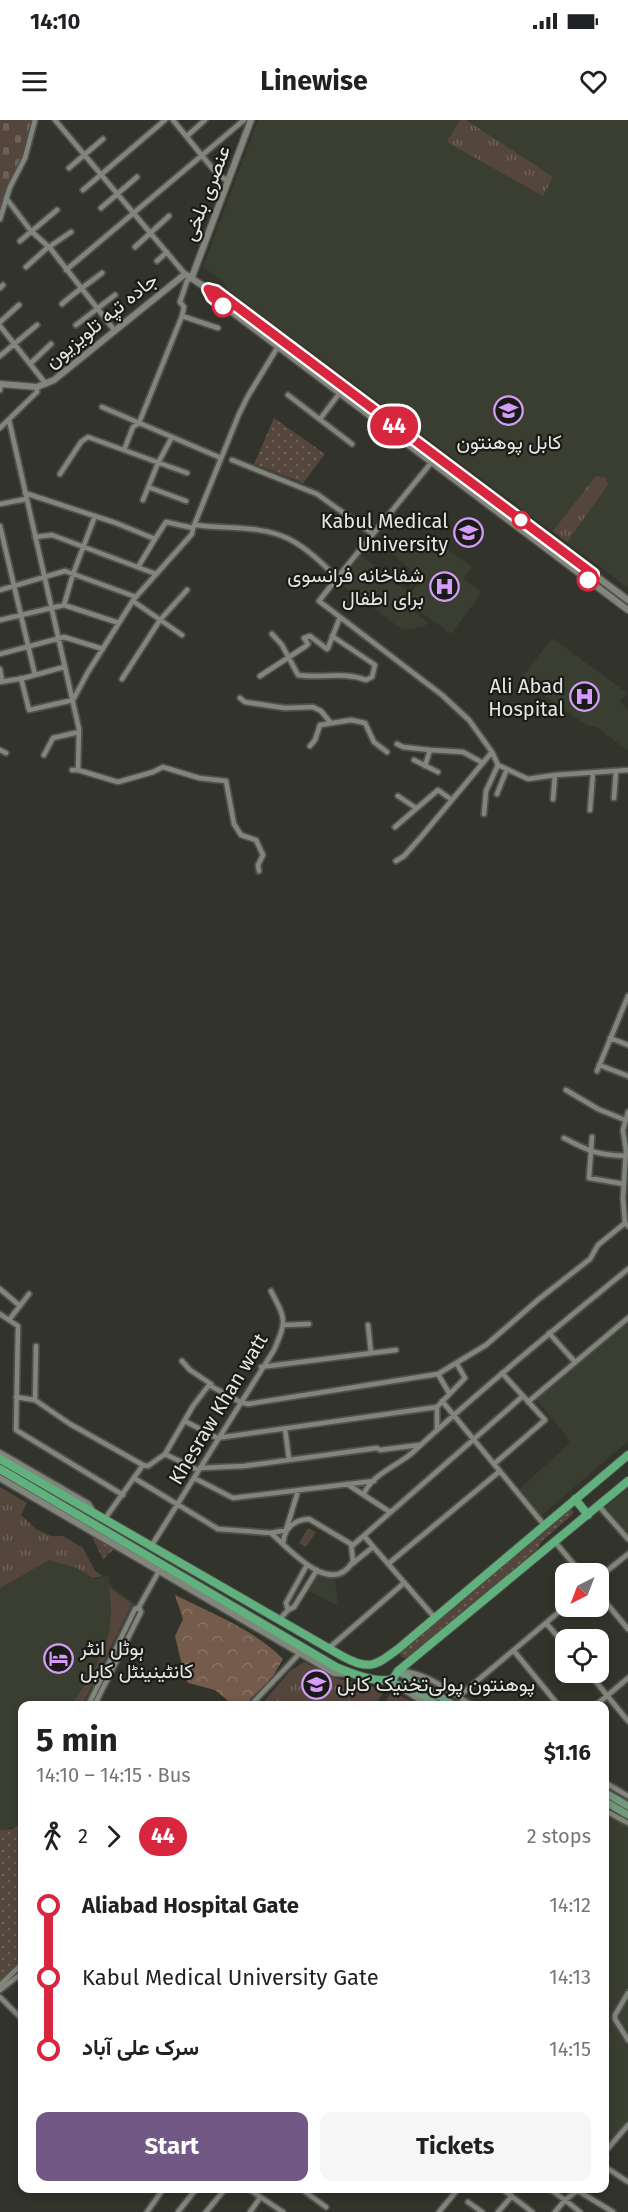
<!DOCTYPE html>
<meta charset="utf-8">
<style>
:root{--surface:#fff;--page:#f6f6f6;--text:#202124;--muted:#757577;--accent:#715885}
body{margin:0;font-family:"Fira Sans",Vazirmatn,sans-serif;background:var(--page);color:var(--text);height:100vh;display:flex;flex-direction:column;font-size:22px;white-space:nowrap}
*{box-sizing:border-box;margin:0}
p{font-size:20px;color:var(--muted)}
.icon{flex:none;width:33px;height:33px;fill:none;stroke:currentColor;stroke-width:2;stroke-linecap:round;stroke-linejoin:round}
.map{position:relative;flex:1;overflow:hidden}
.panel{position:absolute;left:18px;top:1581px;width:591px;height:492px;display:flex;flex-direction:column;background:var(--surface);border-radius:12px;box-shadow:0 3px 9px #0003}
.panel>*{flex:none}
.badge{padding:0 12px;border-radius:20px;font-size:21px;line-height:39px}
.needle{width:39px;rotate:222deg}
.controls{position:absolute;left:555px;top:1443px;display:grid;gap:12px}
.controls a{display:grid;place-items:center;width:54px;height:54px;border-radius:12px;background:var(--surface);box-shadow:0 3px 9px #0003;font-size:30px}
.map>.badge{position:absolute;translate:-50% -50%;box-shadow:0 0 0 3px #fff}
.legs{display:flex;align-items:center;gap:9px;height:66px;padding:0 18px;font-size:20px}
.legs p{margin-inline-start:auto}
.overview{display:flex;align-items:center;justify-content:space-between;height:102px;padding:0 18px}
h1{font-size:33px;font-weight:700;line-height:45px}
.cta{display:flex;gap:12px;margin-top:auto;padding:12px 18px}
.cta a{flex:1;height:69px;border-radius:12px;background:var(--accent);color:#fff;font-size:24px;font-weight:700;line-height:69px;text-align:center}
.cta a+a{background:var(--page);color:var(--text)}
ul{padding:0 18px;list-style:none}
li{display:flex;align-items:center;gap:21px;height:72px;font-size:22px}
li i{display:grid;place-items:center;width:9px;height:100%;margin:0 8px;background:currentColor}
li i::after{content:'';width:15px;height:15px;margin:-8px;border:4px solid;border-radius:50%;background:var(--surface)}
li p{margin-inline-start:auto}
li:first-child i{background:linear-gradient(#0000 50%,currentColor 0)}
li:last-child i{background:linear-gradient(currentColor 50%,#0000 0)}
.status{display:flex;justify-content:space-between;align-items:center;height:42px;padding:0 30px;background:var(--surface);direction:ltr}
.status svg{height:16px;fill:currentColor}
header{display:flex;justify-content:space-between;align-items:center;height:78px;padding:0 18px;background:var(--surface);font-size:27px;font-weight:700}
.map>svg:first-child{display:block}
.built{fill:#3a3e30}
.grass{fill:url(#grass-dots)}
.forest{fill:url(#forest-crowns)}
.cemetery{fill:url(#cemetery-stones)}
.park{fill:url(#park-tufts)}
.garden{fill:#54463d}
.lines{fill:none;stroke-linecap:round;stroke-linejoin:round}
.minor-casing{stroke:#4e504a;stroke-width:8}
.tertiary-casing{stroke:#4e504a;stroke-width:9}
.secondary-casing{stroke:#4e504a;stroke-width:10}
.primary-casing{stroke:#4e504a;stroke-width:10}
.minor{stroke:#82857c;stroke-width:4.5}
.tertiary{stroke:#82857c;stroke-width:6}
.secondary{stroke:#729b7d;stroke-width:7}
.primary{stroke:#61b17e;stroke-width:8}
.line-1-casing{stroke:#fff;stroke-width:14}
.line-1{stroke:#d7263d;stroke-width:9}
.stop-1-dot{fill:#fff;stroke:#d7263d;stroke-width:3}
.labels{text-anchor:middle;stroke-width:4.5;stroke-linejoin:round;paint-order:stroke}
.street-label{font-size:20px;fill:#e6e7e2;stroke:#1a1b17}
.poi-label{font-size:20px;fill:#e6e7e2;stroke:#1a1b17;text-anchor:end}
</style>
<div class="status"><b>14:10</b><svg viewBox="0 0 49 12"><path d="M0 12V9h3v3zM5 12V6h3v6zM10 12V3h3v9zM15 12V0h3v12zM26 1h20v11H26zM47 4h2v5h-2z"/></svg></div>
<header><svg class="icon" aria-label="menu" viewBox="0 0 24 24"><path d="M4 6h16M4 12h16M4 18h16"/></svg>Linewise<svg class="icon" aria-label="heart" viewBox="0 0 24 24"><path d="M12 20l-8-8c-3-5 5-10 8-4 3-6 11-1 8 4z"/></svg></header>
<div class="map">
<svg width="628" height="2092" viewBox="0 0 628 2092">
<defs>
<pattern id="grass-dots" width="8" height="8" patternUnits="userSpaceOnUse" patternTransform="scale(1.5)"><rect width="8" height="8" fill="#54463d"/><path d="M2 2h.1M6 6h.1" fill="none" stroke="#6d6159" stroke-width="1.8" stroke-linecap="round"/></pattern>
<pattern id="forest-crowns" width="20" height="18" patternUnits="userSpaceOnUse" patternTransform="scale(1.5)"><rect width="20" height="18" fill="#745b4b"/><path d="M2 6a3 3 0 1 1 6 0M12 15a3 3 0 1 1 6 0" fill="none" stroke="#887365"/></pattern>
<pattern id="cemetery-stones" width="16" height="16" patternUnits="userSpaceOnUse" patternTransform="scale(1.5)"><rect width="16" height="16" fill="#54463d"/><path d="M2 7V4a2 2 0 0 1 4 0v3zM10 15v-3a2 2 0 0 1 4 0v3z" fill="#6d6159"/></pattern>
<pattern id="park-tufts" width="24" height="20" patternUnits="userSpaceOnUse" patternTransform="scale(1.5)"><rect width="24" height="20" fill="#54463d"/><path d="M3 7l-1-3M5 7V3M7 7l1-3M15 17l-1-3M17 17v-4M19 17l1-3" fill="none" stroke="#6d6159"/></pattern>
</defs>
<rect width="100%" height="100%" fill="#32342c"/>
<!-- built -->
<path class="built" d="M258 0H628V468L228 170 223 161 203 147Z
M432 419 472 447 463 459 482 472 451 514 410 484 407 480 408 476 418 464 416 461 418 456 385 428 386 420Z
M360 435 406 470 403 483 428 502 424 507 403 510 339 463Z
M552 518 627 573 619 581 628 590V631L595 606H588L523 561V556Z
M628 1201V1321L541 1396 518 1370 570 1323 565 1314 535 1278Z
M628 1368V1413L606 1387Z
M54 1440 77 1448 95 1459 108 1455 110 1465 139 1487 141 1492 94 1585 22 1586V1706L0 1710V1468L45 1441Z
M318 1454 335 1458 338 1486 307 1470Z
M604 1690 628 1703V1873L615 1895 628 1920V2005L604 2033Z
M628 1880V1915L618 1898 619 1893Z"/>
<!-- grass -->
<path class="grass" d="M274 298 325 334 303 363 254 344Z
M569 1389 573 1391V1394L542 1421 537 1430 407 1538 401 1537 400 1531Z
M92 1417 115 1428 103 1439Z
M17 1706H22V1853L8 1865 0 1863V1710L13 1709Z"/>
<!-- forest -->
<path class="forest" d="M175 1475C209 1492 257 1511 283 1539L270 1561 251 1578 247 1585H233L215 1570 188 1563 185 1558 175 1516 183 1499Z"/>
<!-- cemetery -->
<path class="cemetery" d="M0 0H35L25 38 15 55 0 99Z"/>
<!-- park -->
<path class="park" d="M460 0H466L553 57 543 76 447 22Z
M596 356 606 358 608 365 567 422 553 411Z
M0 1367 27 1383 21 1395 36 1409 51 1416H63L83 1428 95 1451 103 1456 93 1458 77 1448 49 1440 0 1468Z
M304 1542 335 1558 385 1570 375 1585H261L290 1551Z
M392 1572 420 1585H383Z"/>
<!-- garden -->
<path class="garden" d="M308 1408 316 1412 306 1427 299 1423Z
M109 1467 132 1484 82 1585H72C99 1541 117 1521 109 1467Z"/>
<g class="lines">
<defs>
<path id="minor" d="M55 0 185 154
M173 0 217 54 228 61
M187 16 205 0
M69 48 103 19
M83 70 165 0
M6 78 31 111 50 128 115 211
M101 88 137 57
M0 99 10 67 25 38 35 0
M20 121 57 90
M135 127 169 96
M157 141 167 132
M26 147 46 129 71 112
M66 150 244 0
M0 168 3 165
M62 184C75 172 88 164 102 153
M182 196 218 208
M0 202 19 185
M76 205 115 175
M0 206 46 264
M0 236 37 205
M31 243 51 224
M0 270 1 264
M288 275 352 324
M102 287 221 338
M320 299 339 274
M9 300 79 609 78 650
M0 308 37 272V267
M124 330 133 307 139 303 182 196 184 187 180 182 187 161 192 157
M232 340 317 374 373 414
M60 354 81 322 88 317 187 353
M148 367 186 381
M25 373 116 403 155 419 166 402 193 408
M143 380 158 343 172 317
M0 384 26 379
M195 405C226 409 261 405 289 419 307 428 323 444 337 458L319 481 442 575 469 600 492 632 498 645 528 659 555 655 628 650
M0 406 35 555
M35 417 52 415 156 454
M138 447 155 419
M337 458 431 343
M0 470 65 451 136 477
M133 481 182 515
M64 485 73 454 95 396
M0 500 64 485 119 503
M272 514 282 525 298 555C321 559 343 551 366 560L372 557 375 545 332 516
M0 534 64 517 103 529
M0 549 2 561
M260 556 306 526 308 524 304 518 310 516 327 529 328 528 340 497
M21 558 29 590 73 580 88 552 134 479 192 414 193 408 239 294 248 276 279 225
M122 559 160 500 187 470
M0 562 24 558 64 547
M240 578 245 582 285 588 313 587 321 591 330 602
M397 624 403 627 430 630 463 632 483 643
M310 626 315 620 320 605 351 600 365 603 374 622 387 632
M0 630 6 633
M44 635 53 618 79 612
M414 640 438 652
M425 646 430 630
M72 650H78L118 662 153 652 163 647 199 658 226 661 234 704 241 715 256 720 263 735 258 745 259 751
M497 674 507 649
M398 676 416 688
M614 678 616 651
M553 679 555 655
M590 690 593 653
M484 694 486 671 498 645
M395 707 438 670 452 680
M396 741 404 736 421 717 492 632
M610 918 628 925
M599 945 628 956
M597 951 628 876
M566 970 598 989 625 1000
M628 992 623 1010 626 1030 623 1078 625 1103 628 1106
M592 1017 589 1058 624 1064
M564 1018C589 1031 596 1035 626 1036
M0 1169 20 1186
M0 1194 18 1206 16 1310 123 1375
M9 1200 29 1174
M285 1205 309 1204
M368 1205 371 1233
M549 1213 575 1242
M182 1241 190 1250 211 1264
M261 1247 396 1230
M438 1254 449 1273
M16 1277 35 1280 70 1304 143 1345
M35 1280 36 1226
M442 1281 545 1406
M528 1282 628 1198
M437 1287V1310
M185 1301 217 1318 437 1287 465 1258 457 1244
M285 1309 289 1339
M165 1334 198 1350
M494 1344 545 1300 502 1253
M200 1348 244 1346 377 1328 380 1330 419 1325
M134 1358 218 1409 271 1413 286 1410 298 1371
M194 1358 233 1378 374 1361
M347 1364 390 1392
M364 1374C371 1355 397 1346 412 1333 481 1269 555 1209 628 1149
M598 1385 628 1419
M104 1400 143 1345 148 1346 165 1334 193 1286 209 1265 240 1282 248 1284 438 1254 486 1225 539 1179 590 1139 598 1125 625 1103
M271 1413C288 1428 332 1479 353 1441L351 1424 309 1399C293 1400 284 1409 283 1424
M364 1416 435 1498
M555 1422 582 1454
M152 1425 274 1230C287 1200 286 1200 271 1171
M352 1426 523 1276
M352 1444 373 1427
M388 1444 500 1351
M598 1458 628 1434
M598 1473 628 1509
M288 1490 286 1483 307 1445
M279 1500 288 1490 294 1487 317 1450
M546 1503 566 1526
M329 1528 404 1463
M514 1531 559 1586
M401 1551C428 1553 450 1572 473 1586
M588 1552 628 1601
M396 1565 429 1586
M458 1577 566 1486
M88 1586 135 1489 139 1487 159 1451
M94 1586 141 1492 139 1487
M250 1586 299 1534
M595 1586 628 1558
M604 1662 628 1676
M604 1690 628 1703
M0 1865 22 1844
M0 1870 22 1853
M628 1873 615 1895V1899L628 1920
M0 1877 22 1899
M604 2033 628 2005
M604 2034 606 2038 604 2042
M604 2046 628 2062
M247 2068 283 2092
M300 2068 326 2087
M501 2068 532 2092
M551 2070 565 2080 577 2071 580 2072 583 2068
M580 2072 613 2092
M468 2082 482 2092
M147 2092 164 2068
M178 2092 197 2068
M206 2092 226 2068
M250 2092 260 2078
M439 2092 459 2068
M498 2092 512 2076
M555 2092 565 2080 580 2092"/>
<path id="tertiary" d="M192 157 251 0
M208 169 216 171 628 480
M0 264 37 267 54 260 185 154 208 169 212 177 628 490
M0 1333 88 1384 93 1392
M0 1358 334 1553 351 1554"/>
<path id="secondary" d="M398 1551 455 1586
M387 1561 410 1568 440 1586
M604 1672 628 1686
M604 1681 628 1695"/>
<path id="primary" d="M0 1339 342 1536C369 1551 375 1546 398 1529L628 1335
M0 1349 336 1547C350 1553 378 1564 393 1559L398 1551 628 1361
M575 1379 588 1395"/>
</defs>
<!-- minor casing -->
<use href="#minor" class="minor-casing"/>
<!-- tertiary casing -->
<use href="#tertiary" class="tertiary-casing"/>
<!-- secondary casing -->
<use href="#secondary" class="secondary-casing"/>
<!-- primary casing -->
<use href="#primary" class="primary-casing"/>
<!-- minor -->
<use href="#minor" class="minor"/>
<!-- tertiary -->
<use href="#tertiary" class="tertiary"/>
<!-- secondary -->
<use href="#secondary" class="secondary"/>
<!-- primary -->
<use href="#primary" class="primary"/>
</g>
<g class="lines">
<defs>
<path id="line-1" d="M223 186 212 177 208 169 216 171 593 454 588 460"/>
</defs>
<!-- line-1 casing -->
<use href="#line-1" class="line-1-casing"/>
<!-- line-1 -->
<use href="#line-1" class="line-1"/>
</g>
<!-- icons -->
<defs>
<symbol id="university-ring" viewBox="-11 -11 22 22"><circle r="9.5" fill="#1a1b17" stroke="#d59cfb" stroke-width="1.5"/><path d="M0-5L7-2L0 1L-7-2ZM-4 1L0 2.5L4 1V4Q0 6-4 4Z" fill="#d59cfb"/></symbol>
<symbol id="hospital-ring" viewBox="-11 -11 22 22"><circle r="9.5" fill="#1a1b17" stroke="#d59cfb" stroke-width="1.5"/><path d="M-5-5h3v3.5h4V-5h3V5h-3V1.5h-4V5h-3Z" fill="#d59cfb"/></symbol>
<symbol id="hotel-ring" viewBox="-11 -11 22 22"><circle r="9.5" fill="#1a1b17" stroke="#d59cfb" stroke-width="1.5"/><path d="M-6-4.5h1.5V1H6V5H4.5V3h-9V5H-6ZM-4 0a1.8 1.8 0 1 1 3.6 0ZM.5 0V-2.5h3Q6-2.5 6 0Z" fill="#d59cfb"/></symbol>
</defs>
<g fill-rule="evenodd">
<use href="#university-ring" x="492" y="274" width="33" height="33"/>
<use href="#university-ring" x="452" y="396" width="33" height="33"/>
<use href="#hospital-ring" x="428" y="450" width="33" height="33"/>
<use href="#hospital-ring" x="568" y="560" width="33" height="33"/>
<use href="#hotel-ring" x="42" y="1522" width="33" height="33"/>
<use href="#university-ring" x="300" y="1548" width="33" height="33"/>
</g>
<!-- markers -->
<g class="stop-1-dot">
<circle cx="223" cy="186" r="10"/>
<circle cx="521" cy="400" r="8"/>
<circle cx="588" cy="460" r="10"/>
</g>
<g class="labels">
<!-- street labels -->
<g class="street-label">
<text transform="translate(206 73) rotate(-69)" y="7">عنصری بلخی</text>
<text transform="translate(101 200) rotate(-39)" y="7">جاده تپه تلویزیون</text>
<text transform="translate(218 1289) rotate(-59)" y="7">Khesraw Khan watt</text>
</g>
<!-- poi labels -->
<g class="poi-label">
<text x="509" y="329" text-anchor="middle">کابل پوهنتون</text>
<text x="448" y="408">Kabul Medical<tspan x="448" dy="23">University</tspan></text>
<text x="424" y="462">شفاخانه فرانسوی<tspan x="424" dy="23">برای اطفال</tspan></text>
<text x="564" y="573">Ali Abad<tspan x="564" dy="23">Hospital</tspan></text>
<text x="80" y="1535" text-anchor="start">ہوٹل انٹر<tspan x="80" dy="23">کانٹینینٹل کابل</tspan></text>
<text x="337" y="1571" text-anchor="start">پوهنتون پولی‌تخنیک کابل</text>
</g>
</g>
</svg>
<div class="controls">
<a><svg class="needle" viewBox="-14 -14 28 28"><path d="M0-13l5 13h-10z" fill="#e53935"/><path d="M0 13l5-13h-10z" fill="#757577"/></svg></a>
<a><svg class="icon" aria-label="locate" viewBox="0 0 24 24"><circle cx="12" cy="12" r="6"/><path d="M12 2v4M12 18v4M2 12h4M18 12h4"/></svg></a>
</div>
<b class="badge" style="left:394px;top:306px;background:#d7263d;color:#fff">44</b>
<section class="panel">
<div class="overview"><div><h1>5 min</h1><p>14:10 – 14:15 · Bus</p></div><b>$1.16</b></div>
<div class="legs"><svg class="icon" aria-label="walk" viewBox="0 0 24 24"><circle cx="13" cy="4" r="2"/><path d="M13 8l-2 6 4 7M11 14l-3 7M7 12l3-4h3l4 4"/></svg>2<svg class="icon" aria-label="forward" viewBox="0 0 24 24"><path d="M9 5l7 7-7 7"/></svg><b class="badge" style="background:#d7263d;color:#fff">44</b><p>2 stops</p></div>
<ul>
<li><i style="color:#d7263d"></i><b>Aliabad Hospital Gate</b><p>14:12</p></li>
<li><i style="color:#d7263d"></i><span>Kabul Medical University Gate</span><p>14:13</p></li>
<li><i style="color:#d7263d"></i><b>سرک علی آباد</b><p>14:15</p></li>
</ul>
<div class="cta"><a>Start</a><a>Tickets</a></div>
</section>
</div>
